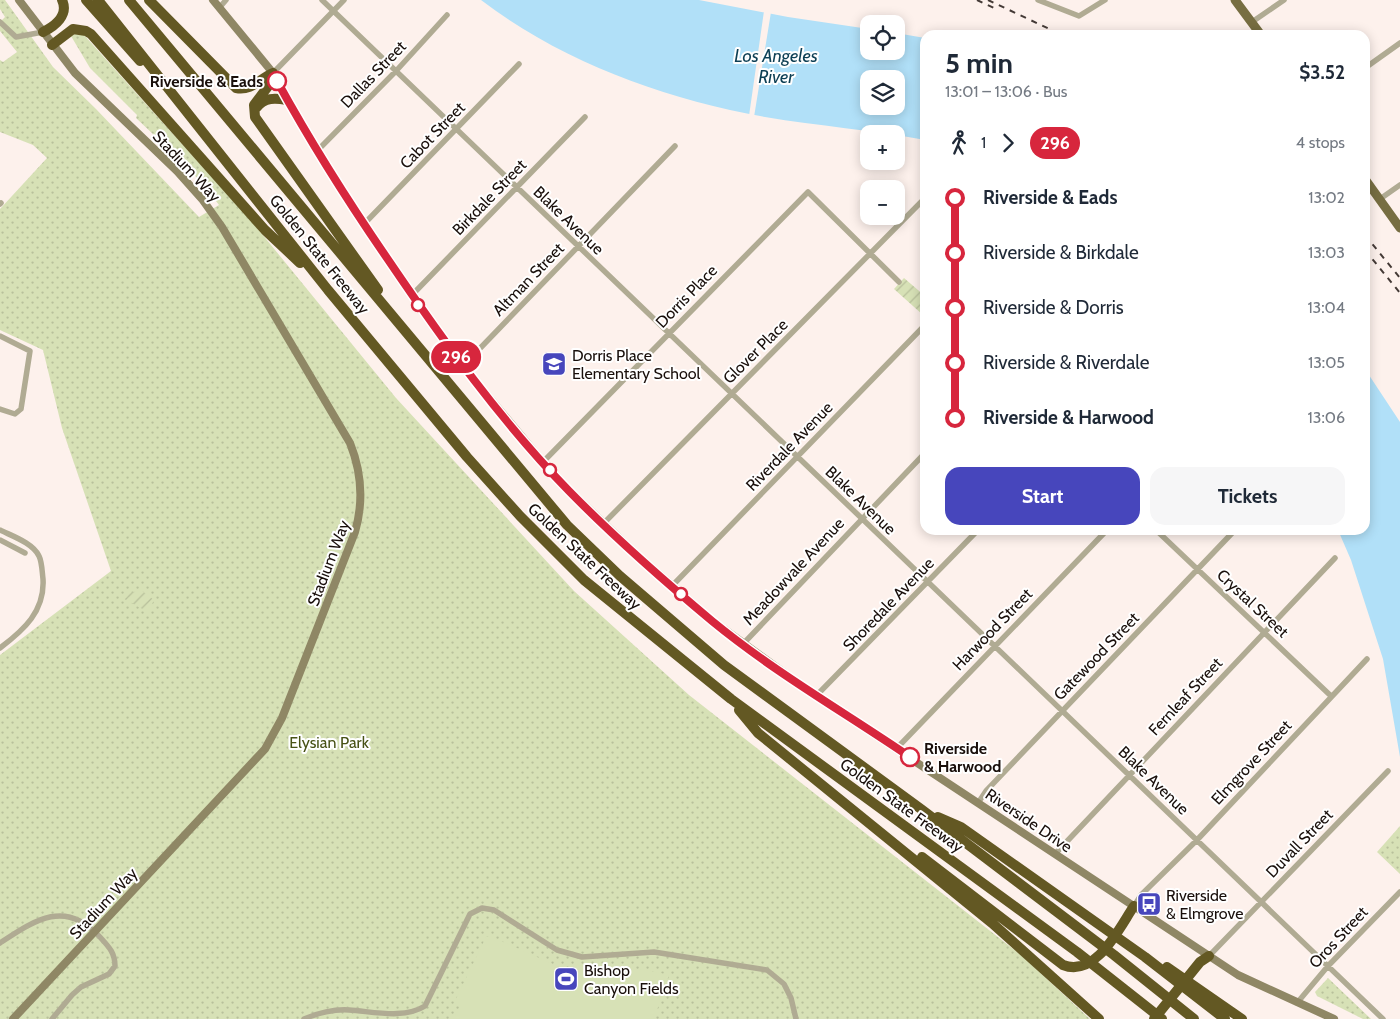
<!DOCTYPE html>
<meta charset="utf-8">
<style>
:root{--surface:#fff;--page:#f6f6f7;--text:#1f2937;--muted:#747a83;--accent:#4746bc}
body{margin:0;font-family:Cabin,sans-serif;background:var(--page);color:var(--text);height:100vh;display:flex;flex-direction:column;font-size:19px;white-space:nowrap}
*{box-sizing:border-box;margin:0}
p{font-size:16px;color:var(--muted)}
.icon{flex:none;width:28px;height:28px;fill:none;stroke:currentColor;stroke-width:2;stroke-linecap:round;stroke-linejoin:round}
.map{position:relative;flex:1;overflow:hidden}
.details{position:absolute;left:920px;top:30px;width:450px;height:505px;display:flex;flex-direction:column;background:var(--surface);border-radius:15px;box-shadow:0 2px 12px #0003}
.details>*{flex:none}
.badge{padding:0 10px;border-radius:16px;font-size:18px;line-height:32px}
.tools{position:absolute;left:860px;top:15px;display:grid;gap:10px}
.tools a{display:grid;place-items:center;width:45px;height:45px;border-radius:10px;background:var(--surface);box-shadow:0 2px 12px #0003;font-size:25px}
.map>.badge{position:absolute;translate:-50% -50%;box-shadow:0 0 0 2px #fff}
.legs{display:flex;align-items:center;gap:8px;height:55px;padding:0 25px;font-size:16px}
.legs p{margin-inline-start:auto}
.overview{display:flex;align-items:center;justify-content:space-between;height:85px;padding:0 25px}
h1{font-size:28px;font-weight:800;line-height:38px}
.primary-button{display:flex;gap:10px;margin-top:auto;padding:10px 25px}
.primary-button a{flex:1;height:58px;border-radius:15px;background:var(--accent);color:#fff;font-size:20px;font-weight:800;line-height:58px;text-align:center}
.primary-button a+a{background:var(--page);color:var(--text)}
ul{padding:0 25px;list-style:none}
li{display:flex;align-items:center;gap:18px;height:55px;font-size:19px}
li i{display:grid;place-items:center;width:8px;height:100%;margin:0 6px;background:currentColor}
li i::after{content:'';width:12px;height:12px;margin:-6px;border:4px solid;border-radius:50%;background:var(--surface)}
li p{margin-inline-start:auto}
li:first-child i{background:linear-gradient(#0000 50%,currentColor 0)}
li:last-child i{background:linear-gradient(currentColor 50%,#0000 0)}
.map>svg:first-child{display:block}
.grass{fill:url(#grass-dots)}
.garden{fill:url(#garden-furrows)}
.pitch{fill:#d7e1b6}
.water{fill:#b1e0f8;fill-rule:evenodd}
.pier{fill:#fdf1ec}
.lines{fill:none;stroke-linecap:round;stroke-linejoin:round}
.minor{stroke:#b0ab93;stroke-width:5.5}
.secondary{stroke:#8f8765;stroke-width:8}
.primary{stroke:#776e42;stroke-width:9}
.motorway{stroke:#635823;stroke-width:10}
.rail{stroke:#443a36;stroke-width:2;stroke-dasharray:6 6;stroke-linecap:butt}
.line-1-casing{stroke:#fff;stroke-width:11}
.line-1{stroke:#d7263d;stroke-width:8}
.stop-1-dot{fill:#fff;stroke:#d7263d;stroke-width:2.5}
.labels{text-anchor:middle;stroke-width:4;stroke-linejoin:round;paint-order:stroke}
.street-label{font-size:16px;fill:#190f0b;stroke:#fff}
.stop-label{font-size:16px;font-weight:bold;fill:#190f0b;stroke:#fff;text-anchor:end}
.poi-label{font-size:16px;fill:#190f0b;stroke:#fff;text-anchor:start}
.park-label{font-size:16px;fill:#485216;stroke:#fff}
.water-label{font-size:18px;font-style:italic;fill:#0d3f54;stroke:#fff}
</style>
<div class="map">
<svg width="1400" height="1019" viewBox="0 0 1400 1019">
<defs>
<pattern id="grass-dots" width="8" height="8" patternUnits="userSpaceOnUse" patternTransform="scale(1.25)"><rect width="8" height="8" fill="#d7e1b6"/><path d="M2 2h.1M6 6h.1" fill="none" stroke="#b8c09b" stroke-width="1.8" stroke-linecap="round"/></pattern>
<pattern id="garden-furrows" width="10" height="10" patternUnits="userSpaceOnUse" patternTransform="scale(1.25)"><rect width="10" height="10" fill="#d7e1b6"/><path d="M-1 1l2-2M0 10L10 0M9 11l2-2" fill="none" stroke="#b8c09b"/></pattern>
</defs>
<rect width="100%" height="100%" fill="#fdf1ec"/>
<!-- grass -->
<path class="grass" d="M0 0H5L53 67 96 109 199 217 219 205 204 185 173 153 136 118 137 115 90 68 71 36 75 34 84 35 253 223 396 398 574 591 689 695 1022 956 1090 1019H0V655L111 571 62 428 43 350 0 330V209L47 158 33 145 0 132V60L3 62 17 52 0 31V22L5 17 0 9Z
M1400 826V874L1377 852Z
M1328 978 1371 1019H1363L1317 996 1315 992Z"/>
<!-- garden -->
<path class="garden" d="M904 278 925 296 923 315 894 289Z
M141 590 154 600 148 612 119 596Z"/>
<!-- pitch -->
<path class="pitch" d="M490 936 566 970H570L575 965 646 970 669 975 654 1019H454L460 1006 454 1003 486 937Z"/>
<!-- water -->
<path class="water" d="M481 0H699L788 17 869 29V51H896V33L925 38V140C873 130 818 126 765 117 663 98 564 63 481 0ZM869 79H896V106H869Z
M1365 369 1400 422V757L1383 659 1351 560 1338 530H1365Z"/>
<!-- pier -->
<path class="pier" d="M764 11 771 12 754 117 749 116Z"/>
<g class="lines">
<!-- minor -->
<path class="minor" d="M322 0 1383 1019
M1038 0 1079 16 1105 0
M220 7 226 0
M0 22 16 37 43 32
M1252 22 1284 0
M1365 68 1400 43
M273 73 344 0
M317 151 396 71 447 15
M1380 199 1400 185
M0 204 1 203
M364 224 519 64
M412 295 585 117
M0 336 30 351 21 409 15 414 0 409
M463 366 675 146
M543 462 808 192 899 282
M604 523 925 198
M0 530C12 536 33 543 39 556 42 562 42 571 43 579 45 611 24 630 0 648
M1156 530 1331 696
M0 540 25 553
M672 586 925 325
M743 644 925 453
M816 696 978 530
M897 748 1107 530
M978 803 986 791 1235 530
M1055 854 1335 558
M1134 906 1141 895 1197 840 1367 659
M0 943C35 920 65 899 99 936 108 946 115 952 115 966L109 974 81 987 72 995 52 1019
M1209 956 1388 771
M1297 1003 1328 966 1400 892
M304 1019C317 1013 335 1009 349 1010 376 1012 404 1019 425 1006L470 914 482 908 494 910 557 950 582 957 654 952 767 970 784 984 791 998 796 1019"/>
<!-- secondary -->
<path class="secondary" d="M213 0 273 73 317 151 364 224 463 366 543 462 571 492 636 554 713 621 816 696 1238 975 1334 1019
M13 1019 265 749 282 718 355 532C364 501 362 473 350 443L222 227 202 199 177 171 75 73 19 0"/>
<!-- primary -->
<path class="primary" d="M1235 0 1261 35
M1365 179 1400 228"/>
<!-- motorway -->
<path class="motorway" d="M86 0 140 61
M98 0 328 290 467 457 520 516 584 580 731 699 1077 952 1162 1019
M129 0 567 525 620 576 724 665 921 809 1114 955 1194 1019
M149 0 236 88C252 91 259 79 273 73
M43 32C55 26 69 15 62 0
M52 45 73 29 86 31 91 34 265 230 300 263
M273 73 269 85 254 105 255 117 378 290
M256 108C265 97 275 98 287 100
M739 710 758 733 992 923 1099 1019
M938 817 961 827 1145 957 1225 1019
M922 857 1063 965C1096 978 1119 928 1134 906
M1167 967 1242 1019
M1154 1019 1200 962 1209 956"/>
<!-- rail -->
<path class="rail" d="M977 0 994 8
M988 0 1062 35
M1365 235 1400 278
M1365 250 1400 293"/>
</g>
<g class="lines">
<defs>
<path id="line-1" d="M277 81C311 143 349 203 389 261 444 342 501 421 569 491 614 537 663 580 712 621 774 672 844 712 910 757"/>
</defs>
<!-- line-1 casing -->
<use href="#line-1" class="line-1-casing"/>
<!-- line-1 -->
<use href="#line-1" class="line-1"/>
</g>
<!-- icons -->
<defs>
<symbol id="school-square" viewBox="-11 -11 22 22"><rect x="-9" y="-9" width="18" height="18" rx="4" fill="#4746bc" stroke="#fff"/><path d="M0-5L7-2L0 1L-7-2ZM-4 1L0 2.5L4 1V4Q0 6-4 4Z" fill="#fff"/></symbol>
<symbol id="bus-square" viewBox="-11 -11 22 22"><rect x="-9" y="-9" width="18" height="18" rx="4" fill="#4746bc" stroke="#fff"/><path d="M-5-6H5V4H4V6H2V4H-2V6H-4V4H-5ZM-3.5-4V0h7V-4ZM-3.5 1.2v1.5H-2V1.2ZM2 1.2v1.5H3.5V1.2Z" fill="#fff"/></symbol>
<symbol id="stadium-square" viewBox="-11 -11 22 22"><rect x="-9" y="-9" width="18" height="18" rx="4" fill="#4746bc" stroke="#fff"/><path d="M0-5a6.5 5 0 1 0 0 10a6.5 5 0 1 0 0-10ZM-3.5-1.8h7v3.6h-7Z" fill="#fff"/></symbol>
</defs>
<g fill-rule="evenodd">
<use href="#school-square" x="540" y="350" width="28" height="28"/>
<use href="#bus-square" x="1135" y="890" width="28" height="28"/>
<use href="#stadium-square" x="552" y="965" width="28" height="28"/>
</g>
<!-- markers -->
<g class="stop-1-dot">
<circle cx="277" cy="81" r="9"/>
<circle cx="418" cy="305" r="6"/>
<circle cx="550" cy="470" r="6"/>
<circle cx="681" cy="594" r="6"/>
<circle cx="910" cy="757" r="9"/>
</g>
<g class="labels">
<!-- street labels -->
<g class="street-label">
<text transform="translate(373 74) rotate(-46)" y="6">Dallas Street</text>
<text transform="translate(432 135) rotate(-46)" y="6">Cabot Street</text>
<text transform="translate(187 166) rotate(47)" y="6">Stadium Way</text>
<text transform="translate(489 197) rotate(-46)" y="6">Birkdale Street</text>
<text transform="translate(569 220) rotate(44)" y="6">Blake Avenue</text>
<text transform="translate(320 254) rotate(51)" y="6">Golden State Freeway</text>
<text transform="translate(528 279) rotate(-46)" y="6">Altman Street</text>
<text transform="translate(686 296) rotate(-46)" y="6">Dorris Place</text>
<text transform="translate(755 351) rotate(-45)" y="6">Glover Place</text>
<text transform="translate(789 446) rotate(-46)" y="6">Riverdale Avenue</text>
<text transform="translate(861 500) rotate(44)" y="6">Blake Avenue</text>
<text transform="translate(585 556) rotate(43)" y="6">Golden State Freeway</text>
<text transform="translate(328 563) rotate(-69)" y="6">Stadium Way</text>
<text transform="translate(793 571) rotate(-47)" y="6">Meadowvale Avenue</text>
<text transform="translate(1253 603) rotate(43)" y="6">Crystal Street</text>
<text transform="translate(888 604) rotate(-46)" y="6">Shoredale Avenue</text>
<text transform="translate(992 629) rotate(-46)" y="6">Harwood Street</text>
<text transform="translate(1096 656) rotate(-46)" y="6">Gatewood Street</text>
<text transform="translate(1185 696) rotate(-47)" y="6">Fernleaf Street</text>
<text transform="translate(1251 762) rotate(-47)" y="6">Elmgrove Street</text>
<text transform="translate(1154 780) rotate(44)" y="6">Blake Avenue</text>
<text transform="translate(902 805) rotate(36)" y="6">Golden State Freeway</text>
<text transform="translate(1029 820) rotate(34)" y="6">Riverside Drive</text>
<text transform="translate(1299 843) rotate(-46)" y="6">Duvall Street</text>
<text transform="translate(103 903) rotate(-47)" y="6">Stadium Way</text>
<text transform="translate(1338 937) rotate(-47)" y="6">Oros Street</text>
</g>
<!-- stop labels -->
<g class="stop-label">
<text x="263" y="87">Riverside &amp; Eads</text>
<text x="924" y="754" text-anchor="start">Riverside<tspan x="924" dy="18">&amp; Harwood</tspan></text>
</g>
<!-- poi labels -->
<g class="poi-label">
<text x="572" y="361">Dorris Place<tspan x="572" dy="18">Elementary School</tspan></text>
<text x="1166" y="901">Riverside<tspan x="1166" dy="18">&amp; Elmgrove</tspan></text>
<text x="584" y="976">Bishop<tspan x="584" dy="18">Canyon Fields</tspan></text>
</g>
<!-- park labels -->
<g class="park-label">
<text x="329" y="748">Elysian Park</text>
</g>
<!-- water labels -->
<g class="water-label">
<text x="776" y="62">Los Angeles<tspan x="776" dy="21">River</tspan></text>
</g>
</g>
</svg>
<div class="tools">
<a><svg class="icon" aria-label="locate" viewBox="0 0 24 24"><circle cx="12" cy="12" r="6"/><path d="M12 2v4M12 18v4M2 12h4M18 12h4"/></svg></a>
<a><svg class="icon" aria-label="layers" viewBox="0 0 24 24"><path d="M12 4l9 5-9 5-9-5zM3 14l9 5 9-5"/></svg></a>
<a>+</a>
<a>−</a>
</div>
<b class="badge" style="left:456px;top:357px;background:#d7263d;color:#fff">296</b>
<section class="details">
<div class="overview"><div><h1>5 min</h1><p>13:01 – 13:06 · Bus</p></div><b>$3.52</b></div>
<div class="legs"><svg class="icon" aria-label="walk" viewBox="0 0 24 24"><circle cx="13" cy="4" r="2"/><path d="M13 8l-2 6 4 7M11 14l-3 7M7 12l3-4h3l4 4"/></svg>1<svg class="icon" aria-label="forward" viewBox="0 0 24 24"><path d="M9 5l7 7-7 7"/></svg><b class="badge" style="background:#d7263d;color:#fff">296</b><p>4 stops</p></div>
<ul>
<li><i style="color:#d7263d"></i><b>Riverside &amp; Eads</b><p>13:02</p></li>
<li><i style="color:#d7263d"></i><span>Riverside &amp; Birkdale</span><p>13:03</p></li>
<li><i style="color:#d7263d"></i><span>Riverside &amp; Dorris</span><p>13:04</p></li>
<li><i style="color:#d7263d"></i><span>Riverside &amp; Riverdale</span><p>13:05</p></li>
<li><i style="color:#d7263d"></i><b>Riverside &amp; Harwood</b><p>13:06</p></li>
</ul>
<div class="primary-button"><a>Start</a><a>Tickets</a></div>
</section>
</div>
